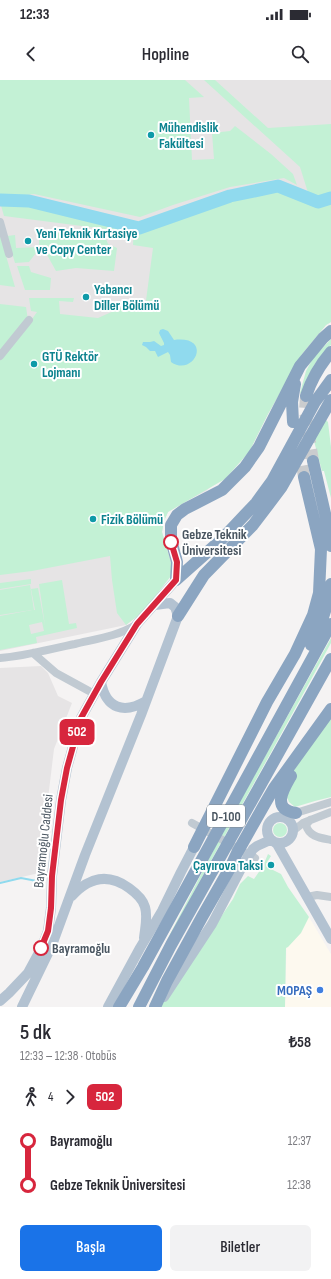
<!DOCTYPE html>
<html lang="tr">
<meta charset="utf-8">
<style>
:root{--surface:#fff;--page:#f2f2f3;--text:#2b2b33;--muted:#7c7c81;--accent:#1a73e8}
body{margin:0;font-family:"Sofia Sans Condensed",sans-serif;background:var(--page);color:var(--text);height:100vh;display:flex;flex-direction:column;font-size:15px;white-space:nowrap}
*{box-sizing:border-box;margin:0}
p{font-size:13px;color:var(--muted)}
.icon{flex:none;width:22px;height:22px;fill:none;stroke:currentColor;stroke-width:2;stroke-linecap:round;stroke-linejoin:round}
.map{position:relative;height:927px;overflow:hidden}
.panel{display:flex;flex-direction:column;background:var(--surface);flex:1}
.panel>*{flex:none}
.badge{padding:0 8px;border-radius:6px;font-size:14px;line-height:26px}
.map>.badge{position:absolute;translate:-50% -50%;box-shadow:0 0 0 2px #fff}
.legs{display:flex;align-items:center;gap:6px;height:44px;padding:0 20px;font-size:13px}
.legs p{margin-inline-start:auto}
.headline{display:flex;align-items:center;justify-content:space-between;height:68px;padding:0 20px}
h1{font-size:22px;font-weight:600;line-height:30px}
.cta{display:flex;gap:8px;margin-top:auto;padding:8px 20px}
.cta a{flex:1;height:46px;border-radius:6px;background:var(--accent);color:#fff;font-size:16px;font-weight:600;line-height:46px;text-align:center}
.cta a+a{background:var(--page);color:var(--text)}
ul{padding:0 20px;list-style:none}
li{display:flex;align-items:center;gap:14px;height:44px;font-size:15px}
li i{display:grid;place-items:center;width:6px;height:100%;margin:0 5px;background:currentColor}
li i::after{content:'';width:10px;height:10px;margin:-5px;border:3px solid;border-radius:50%;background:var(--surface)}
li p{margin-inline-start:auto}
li:first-child i{background:linear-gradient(#0000 50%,currentColor 0)}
li:last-child i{background:linear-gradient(currentColor 50%,#0000 0)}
.status{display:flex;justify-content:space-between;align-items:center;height:28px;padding:0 20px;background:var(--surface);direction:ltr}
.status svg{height:11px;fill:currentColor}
header{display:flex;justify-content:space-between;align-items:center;height:52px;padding:0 20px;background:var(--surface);font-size:18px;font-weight:600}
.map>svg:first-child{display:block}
.commercial{fill:#fdf9ef}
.education{fill:#e6e4e5}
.green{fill:#c3f1d5;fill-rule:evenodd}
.water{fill:#90daee}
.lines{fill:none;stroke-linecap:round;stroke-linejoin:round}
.stream{stroke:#90daee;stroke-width:2}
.river{stroke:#90daee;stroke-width:13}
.highway-tunnel{stroke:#caccce;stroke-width:12;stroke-dasharray:12 6;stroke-linecap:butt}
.minor{stroke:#c1cad2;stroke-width:8}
.major{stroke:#b3c2d1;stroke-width:10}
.highway{stroke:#8ba5c1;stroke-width:12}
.line-1-casing{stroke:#fff;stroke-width:9}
.line-1{stroke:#d7263d;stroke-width:6}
.culture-dot{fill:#0f9aa8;stroke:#fff;stroke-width:1.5}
.stop-1-dot{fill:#fff;stroke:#d7263d;stroke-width:2}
.shop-dot{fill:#3f7fe0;stroke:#fff;stroke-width:1.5}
.labels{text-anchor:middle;stroke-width:4;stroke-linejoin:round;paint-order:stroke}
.shield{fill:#fff;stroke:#808990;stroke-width:1}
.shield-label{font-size:13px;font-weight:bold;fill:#4a5661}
.culture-label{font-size:14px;font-weight:bold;fill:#0d838f;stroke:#fff;text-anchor:start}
.stop-label{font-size:14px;font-weight:bold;fill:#4a5661;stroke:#fff;text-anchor:start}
.street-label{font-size:14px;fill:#4a5661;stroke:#fff}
.shop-label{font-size:14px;font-weight:bold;fill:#366cbe;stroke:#fff;text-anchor:end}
</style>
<div class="status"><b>12:33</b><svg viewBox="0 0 49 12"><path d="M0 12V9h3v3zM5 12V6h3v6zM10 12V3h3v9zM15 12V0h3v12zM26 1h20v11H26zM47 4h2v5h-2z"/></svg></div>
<header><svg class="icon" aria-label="back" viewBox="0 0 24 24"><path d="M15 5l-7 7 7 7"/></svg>Hopline<svg class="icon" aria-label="search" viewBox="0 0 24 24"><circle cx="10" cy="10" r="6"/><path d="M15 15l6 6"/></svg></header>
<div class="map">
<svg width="331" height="927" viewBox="0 0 331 927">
<rect width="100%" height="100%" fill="#f5f3f3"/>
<!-- commercial -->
<path class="commercial" d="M288 807 309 837 331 874V927H285Z"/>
<!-- education -->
<path class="education" d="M0 0H331V242L326 245 302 274 268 334 249 372 206 411 186 421 168 432 164 441 162 452 171 483 143 532 126 545 0 571Z
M41 586 48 593 58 616 72 623 54 669 39 793 0 802V588Z"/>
<!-- green -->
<path class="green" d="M0 0H185L204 17 189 18 192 80 214 79 212 53 230 51 235 46 271 74 293 94 297 105 284 98 230 107 173 125 140 137 34 114 0 118Z
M204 0H215L268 48 331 44V242L326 245 302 274 268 334 249 372 225 399 168 432 164 441 162 452 171 483V496L143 532 126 545 117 533 112 500 110 476 32 491 0 495V280L18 259 37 232 31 231 29 218H74L73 222 59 221 60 234 98 238 125 226 145 228 153 168 133 165 134 147 139 148 230 116 278 106 310 119 300 87Z
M0 122 35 123 124 144 121 151 4 136Z
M56 153C73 153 90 153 106 159L108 164 117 168 114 191 76 188 56 191 46 173H36L29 182 15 183 7 156 15 155 16 168 39 167V154Z
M0 155 15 207 0 205Z
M17 186H29L31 192 51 198 50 210H25Z
M0 224 26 227 28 240 0 272Z
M331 259V265C314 281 309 293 302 314L300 313 306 291 313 278Z
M325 339 328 342 331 367V418L324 391H322L314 361Z
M31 499V504L0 509V503Z
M62 500 69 544 76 543 77 548 36 557 37 563 0 570V536L32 530 0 535V510L30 505 34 530H35L31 509 38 508 45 546 39 504ZM42 542 44 551 31 554 29 545Z
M331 558V563C278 661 223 758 170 856L167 860 224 750Z
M331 632V717L315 721 295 727 289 722 287 717 293 692Z
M273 750a7 7 0 1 1 14 0a7 7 0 1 1-14 0Z
M268 774 271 776 266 784 267 787 281 794 288 807 309 837 301 853 288 867 286 868 285 927H160L233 819 240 804 248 796 254 799 263 786Z"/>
<!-- water -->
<path class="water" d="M163 249 168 251 174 260C214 255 194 298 171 282L170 275 168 272 158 277 155 271H150L146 267 142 265 143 262H150L154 261 161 266 164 265V263L159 253 160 250Z"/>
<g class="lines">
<!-- stream -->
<path class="stream" d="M0 803 21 798 42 802"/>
<!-- river -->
<path class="river" d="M0 120 29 121 139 148 230 116 278 106 318 122 331 118"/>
<!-- highway-tunnel -->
<path class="highway-tunnel" d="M306 316 305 331 313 381
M299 368 304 397"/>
<!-- minor -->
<path class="minor" d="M0 142 9 174
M0 276 29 240
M33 573 56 593 89 611
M0 578C25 576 50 569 75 564 96 559 118 556 136 545
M283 737 331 722
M310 740 306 745C309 757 321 758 331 760
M192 743 255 778
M293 751 303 743 331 732
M307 817 317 815 331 817"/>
<!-- major -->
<path class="major" d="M101 602C106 629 124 634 146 621
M267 750a13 13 0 1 1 26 0a13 13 0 1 1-26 0Z
M72 816C89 797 108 793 129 808 136 813 143 819 145 827 148 837 145 848 144 858
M164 917 212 844 244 783 253 769 257 766 268 761H273L277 764 331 859
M0 921 9 913 28 893 41 869 48 851 51 828 52 796 61 720 67 688 81 638 101 602 137 544 176 500
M22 927 52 865 85 775 141 635 178 536 175 527 170 523 155 525
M108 927 140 868 162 831 181 792 194 767"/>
<!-- highway -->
<path class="highway" d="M306 316C312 298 319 286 331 272
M293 342 292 322 295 304
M313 381 329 451 331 466
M176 500 177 482 171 460V445L177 435 185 429 222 410 245 387 259 367 300 286 323 258 331 251
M176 500 221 460 256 423 272 401 315 322 331 300
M178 536 204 495 253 445 281 408 331 320
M311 565C321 546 328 525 331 504
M291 696C283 710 271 729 296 733
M194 767 267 622 295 574 313 535 319 513 321 469 304 397
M119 927 143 887 331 544
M139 927 171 865 331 579
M155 927 167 901 202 837 230 788 237 773 263 727 274 708 331 629"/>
</g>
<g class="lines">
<defs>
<path id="line-1" d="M41 868 48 851 51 828 52 796 61 720 67 688 81 638 101 602 137 544 176 500 177 482 171 462"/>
</defs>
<!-- line-1 casing -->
<use href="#line-1" class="line-1-casing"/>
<!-- line-1 -->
<use href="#line-1" class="line-1"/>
</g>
<!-- markers -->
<g class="culture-dot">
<circle cx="151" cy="55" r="4"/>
<circle cx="28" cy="161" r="4"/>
<circle cx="86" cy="217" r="4"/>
<circle cx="34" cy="284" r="4"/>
<circle cx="93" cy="439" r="4"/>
<circle cx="271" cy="785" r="4"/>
</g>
<g class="stop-1-dot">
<circle cx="171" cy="462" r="7"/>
<circle cx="41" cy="868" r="7"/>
</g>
<circle class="shop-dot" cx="320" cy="910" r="4"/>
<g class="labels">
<!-- shield labels -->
<rect class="shield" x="207" y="725" width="38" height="22" rx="3"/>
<g class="shield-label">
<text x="226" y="741">D-100</text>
</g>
<!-- culture labels -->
<g class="culture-label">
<text x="159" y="52">Mühendislik<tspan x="159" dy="16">Fakültesi</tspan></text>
<text x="36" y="158">Yeni Teknik Kırtasiye<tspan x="36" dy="16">ve Copy Center</tspan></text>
<text x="94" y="214">Yabancı<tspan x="94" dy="16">Diller Bölümü</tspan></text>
<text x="42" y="281">GTÜ Rektör<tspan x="42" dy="16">Lojmanı</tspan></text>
<text x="101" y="444">Fizik Bölümü</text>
<text x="263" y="790" text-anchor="end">Çayırova Taksi</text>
</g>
<!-- stop labels -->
<g class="stop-label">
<text x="182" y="459">Gebze Teknik<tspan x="182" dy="16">Üniversitesi</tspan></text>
<text x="52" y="873">Bayramoğlu</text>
</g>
<!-- street labels -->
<g class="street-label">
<text transform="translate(43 761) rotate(-84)" y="5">Bayramoğlu Caddesi</text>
</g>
<!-- shop labels -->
<g class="shop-label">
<text x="312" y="915">MOPAŞ</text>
</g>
</g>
</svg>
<b class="badge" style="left:77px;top:652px;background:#d7263d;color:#fff">502</b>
</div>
<section class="panel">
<div class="headline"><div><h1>5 dk</h1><p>12:33 – 12:38 · Otobüs</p></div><b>₺58</b></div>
<div class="legs"><svg class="icon" aria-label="walk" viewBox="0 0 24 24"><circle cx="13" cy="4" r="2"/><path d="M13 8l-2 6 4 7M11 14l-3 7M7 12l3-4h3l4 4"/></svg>4<svg class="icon" aria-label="forward" viewBox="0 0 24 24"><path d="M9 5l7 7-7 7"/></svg><b class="badge" style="background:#d7263d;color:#fff">502</b></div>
<ul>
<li><i style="color:#d7263d"></i><b>Bayramoğlu</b><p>12:37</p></li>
<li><i style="color:#d7263d"></i><b>Gebze Teknik Üniversitesi</b><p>12:38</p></li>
</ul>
<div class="cta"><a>Başla</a><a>Biletler</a></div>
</section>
